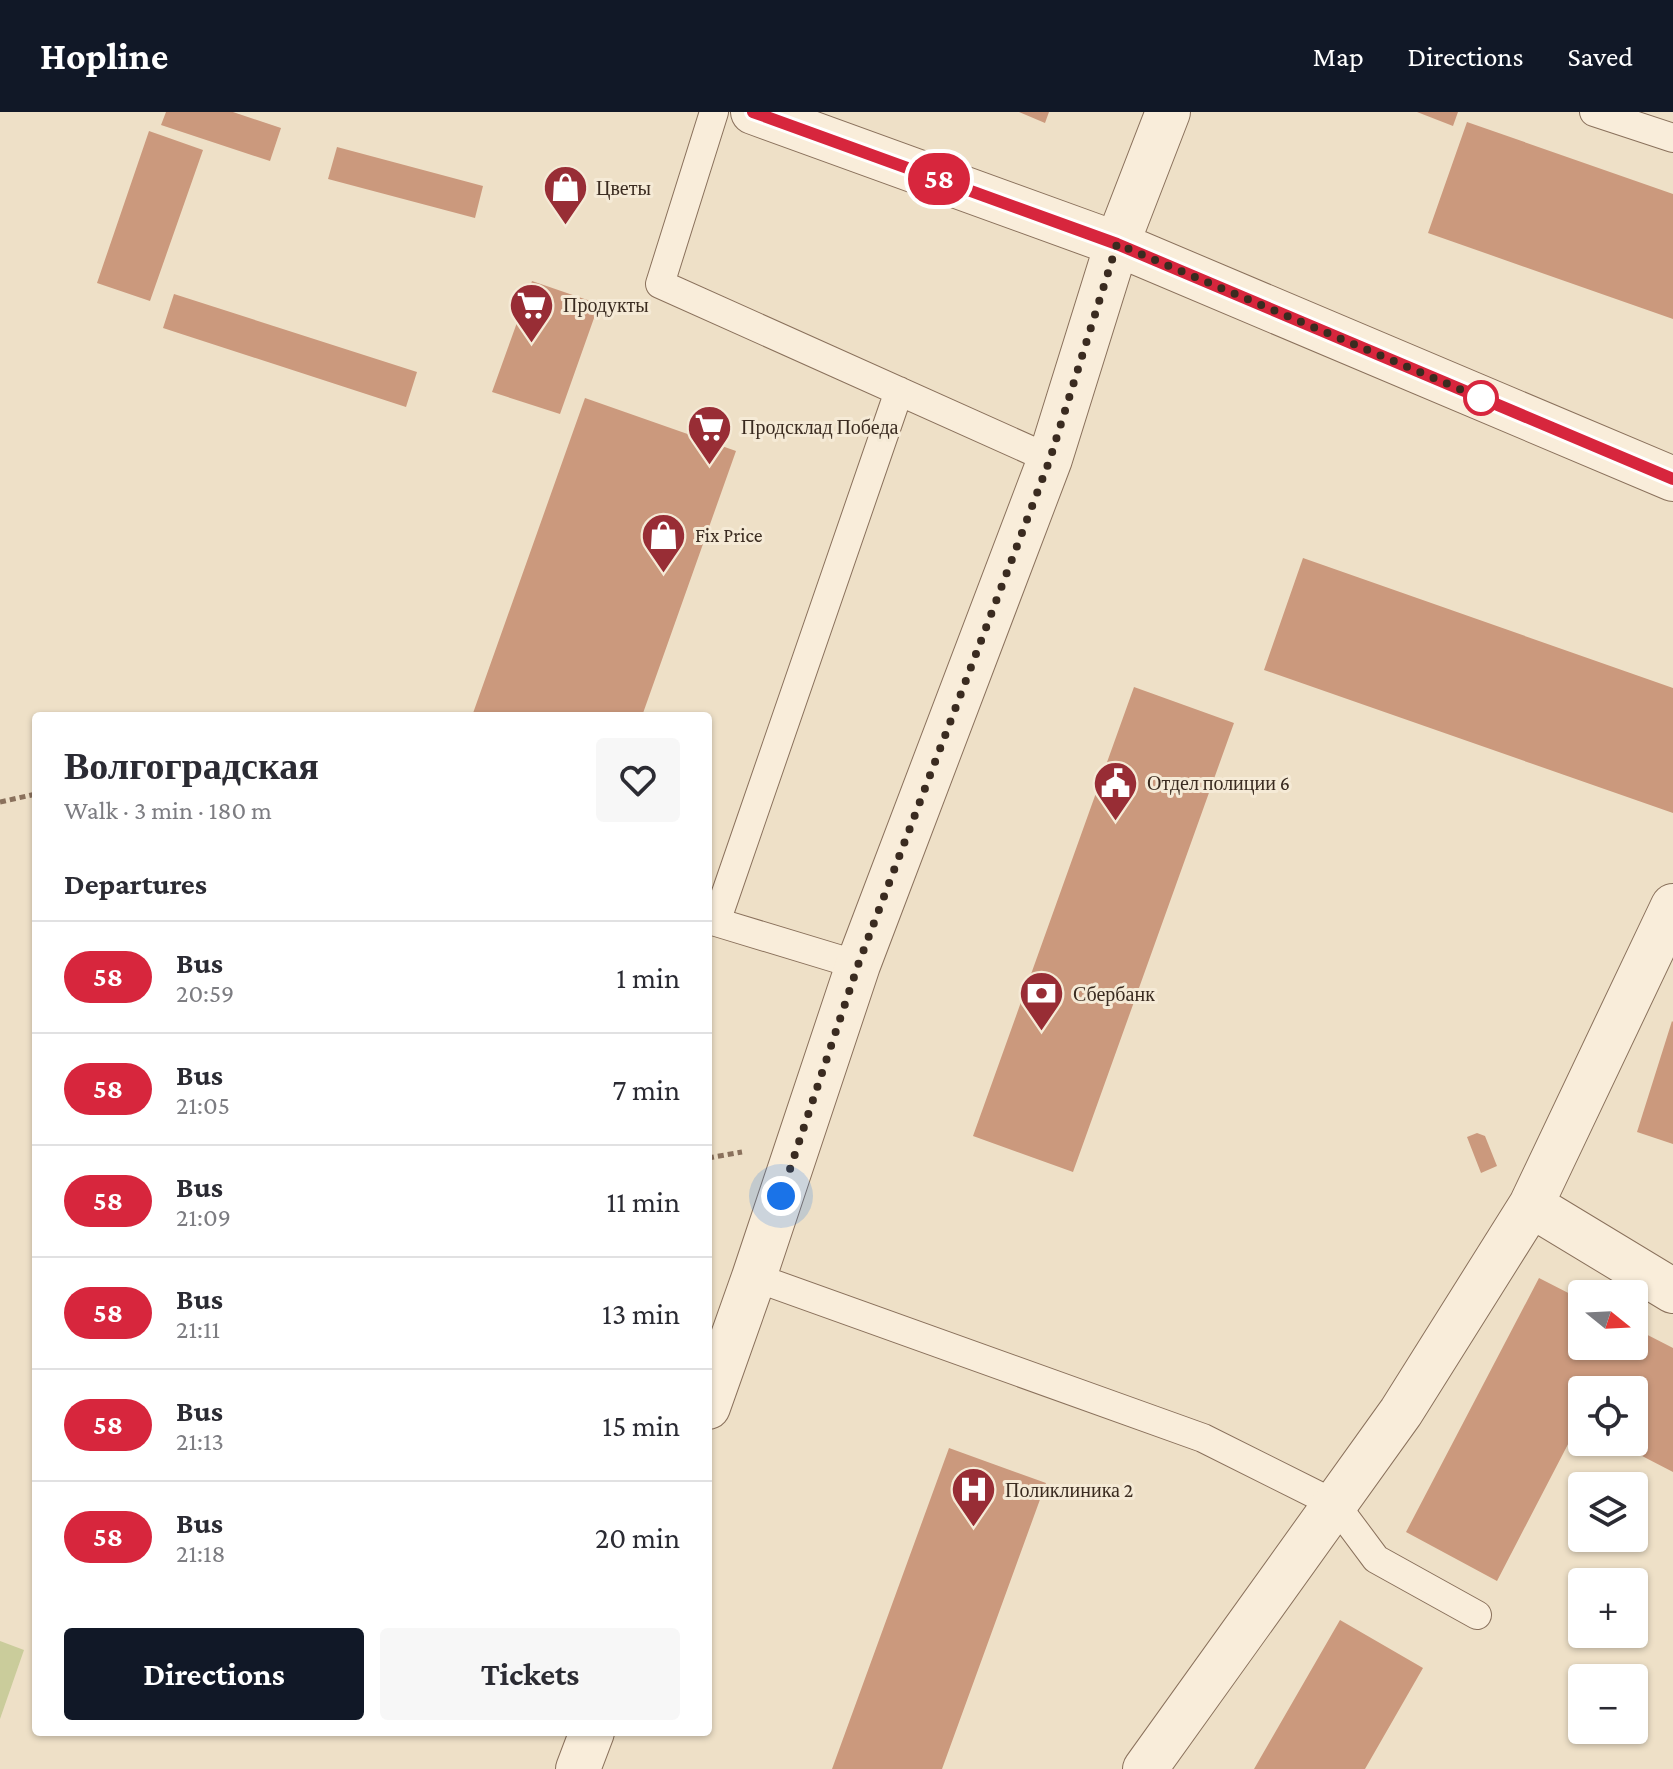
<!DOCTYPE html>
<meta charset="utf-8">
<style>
:root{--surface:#fff;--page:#f7f7f7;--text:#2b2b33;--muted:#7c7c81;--line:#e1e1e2;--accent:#111827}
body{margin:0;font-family:"Crimson Pro",serif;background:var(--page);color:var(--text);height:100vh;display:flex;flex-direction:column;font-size:30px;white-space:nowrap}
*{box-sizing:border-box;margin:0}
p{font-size:26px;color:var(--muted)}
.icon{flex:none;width:44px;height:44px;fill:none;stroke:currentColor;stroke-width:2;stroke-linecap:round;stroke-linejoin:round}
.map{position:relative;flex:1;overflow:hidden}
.side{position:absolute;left:32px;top:600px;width:680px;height:1024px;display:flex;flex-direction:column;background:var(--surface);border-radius:8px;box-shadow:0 2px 6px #0004}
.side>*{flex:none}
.badge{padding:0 16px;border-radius:26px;font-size:28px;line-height:52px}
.needle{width:52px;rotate:108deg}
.fabs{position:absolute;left:1568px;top:1168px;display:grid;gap:16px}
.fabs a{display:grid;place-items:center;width:80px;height:80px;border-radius:8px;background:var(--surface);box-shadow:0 2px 6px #0004;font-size:40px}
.you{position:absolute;width:40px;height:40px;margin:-20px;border:6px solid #fff;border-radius:50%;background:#1a73e8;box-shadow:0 0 0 12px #1a73e833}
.map>.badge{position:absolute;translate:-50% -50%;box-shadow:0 0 0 4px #fff}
h2{padding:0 32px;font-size:30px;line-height:72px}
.round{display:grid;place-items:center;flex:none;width:84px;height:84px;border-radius:8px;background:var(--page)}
.headline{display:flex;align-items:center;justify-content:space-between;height:136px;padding:0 32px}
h1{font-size:38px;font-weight:700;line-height:60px}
.button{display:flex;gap:16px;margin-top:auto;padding:16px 32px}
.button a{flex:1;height:92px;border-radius:8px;background:var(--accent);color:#fff;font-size:32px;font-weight:700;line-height:92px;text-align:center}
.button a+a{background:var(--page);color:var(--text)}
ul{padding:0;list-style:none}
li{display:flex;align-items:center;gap:24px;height:112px;padding:0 32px;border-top:2px solid var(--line)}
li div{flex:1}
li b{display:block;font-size:30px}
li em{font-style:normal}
li .badge{min-width:88px;font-weight:700;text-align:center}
header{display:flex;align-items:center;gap:48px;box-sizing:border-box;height:112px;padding:0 40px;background:var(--accent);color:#fff}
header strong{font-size:38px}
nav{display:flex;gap:44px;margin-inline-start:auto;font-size:28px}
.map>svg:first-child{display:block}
.green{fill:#cacc9b}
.building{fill:#cb997d}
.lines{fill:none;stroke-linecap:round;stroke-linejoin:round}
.lane-casing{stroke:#8a715c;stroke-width:30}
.street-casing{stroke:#8a715c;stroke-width:46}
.path{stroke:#8a715c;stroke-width:5;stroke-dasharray:6 4;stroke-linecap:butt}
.lane{stroke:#f9edda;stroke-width:28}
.street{stroke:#f9edda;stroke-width:44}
.line-casing{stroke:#fff;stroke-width:18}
.line{stroke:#d7263d;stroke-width:12}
.walk{stroke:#3a2b20;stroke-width:8;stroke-dasharray:0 14.4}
.stop-dot{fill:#fff;stroke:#d7263d;stroke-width:4}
.labels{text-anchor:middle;stroke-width:6;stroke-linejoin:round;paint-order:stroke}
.poi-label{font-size:20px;fill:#3a2b20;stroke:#f5ead6;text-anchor:start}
</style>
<header>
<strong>Hopline</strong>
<nav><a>Map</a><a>Directions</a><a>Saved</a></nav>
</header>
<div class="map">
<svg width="1673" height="1657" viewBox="0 0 1673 1657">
<rect width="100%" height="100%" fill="#eee0c7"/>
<!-- green -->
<path class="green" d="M0 1529 24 1538 0 1607Z"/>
<!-- building -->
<path class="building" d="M166 0H233L281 16 270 49 161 13Z
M1019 0H1049L1045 11Z
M1417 0H1458L1453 14Z
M1467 10 1673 82V207L1428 121Z
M149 19 203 38 150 189 97 171Z
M337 35 483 74 475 106 328 67Z
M532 169 599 192 560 302 492 280Z
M174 182 417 260 406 295 163 216Z
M585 286 736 339 642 604H472Z
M1303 446 1673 576V701L1264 558Z
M1134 575 1234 611 1073 1060 973 1024Z
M1672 909 1673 910V1032L1637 1020Z
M1477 1021 1485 1024 1497 1054 1481 1061 1467 1025Z
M1539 1166 1582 1188V1234H1634V1216L1673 1236V1360L1615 1330H1634V1278H1582V1313L1579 1311 1497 1469 1406 1420Z
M949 1336 1046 1371 942 1657H832Z
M1340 1508 1423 1556 1365 1657H1254Z"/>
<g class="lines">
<defs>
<path id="lane" d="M714 0 660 172 1050 347
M1594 0 1673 26
M858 853 716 810 899 279
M754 1165 1203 1326 1335 1392 1376 1447 1477 1503"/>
<path id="street" d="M753 0 1117 132 1673 367
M1531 1093 1673 1179
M708 1295 754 1165 858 853 1050 347 1117 132 1168 0
M578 1657 592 1620
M1145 1657 1401 1300 1531 1093 1673 794"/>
</defs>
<!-- lane casing -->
<use href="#lane" class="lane-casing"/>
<!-- street casing -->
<use href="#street" class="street-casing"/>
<!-- path -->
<path class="path" d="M0 690 36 682
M708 1046 742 1040"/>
<!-- lane -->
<use href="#lane" class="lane"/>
<!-- street -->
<use href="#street" class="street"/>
</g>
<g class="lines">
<defs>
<path id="line" d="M753 0 1117 132 1673 367"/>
</defs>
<!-- line casing -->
<use href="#line" class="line-casing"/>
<!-- line -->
<use href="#line" class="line"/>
<!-- walk -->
<path class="walk" d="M781 1084 858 853 1050 347 1117 132 1481 286"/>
</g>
<!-- icons -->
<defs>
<symbol id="shop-pin" viewBox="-11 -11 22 30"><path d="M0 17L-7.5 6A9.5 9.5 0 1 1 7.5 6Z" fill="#982d35" stroke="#f5ead6"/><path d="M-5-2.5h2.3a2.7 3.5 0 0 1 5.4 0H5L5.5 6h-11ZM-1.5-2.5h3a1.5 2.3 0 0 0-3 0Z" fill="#fff"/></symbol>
<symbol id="supermarket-pin" viewBox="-11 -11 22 30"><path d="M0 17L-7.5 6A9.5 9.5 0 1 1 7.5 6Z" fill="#982d35" stroke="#f5ead6"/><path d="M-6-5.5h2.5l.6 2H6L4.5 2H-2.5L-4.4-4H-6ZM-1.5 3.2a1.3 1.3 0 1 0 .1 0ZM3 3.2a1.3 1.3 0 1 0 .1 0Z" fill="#fff"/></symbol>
<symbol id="civic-pin" viewBox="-11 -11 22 30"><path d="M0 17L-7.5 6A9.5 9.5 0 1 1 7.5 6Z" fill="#982d35" stroke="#f5ead6"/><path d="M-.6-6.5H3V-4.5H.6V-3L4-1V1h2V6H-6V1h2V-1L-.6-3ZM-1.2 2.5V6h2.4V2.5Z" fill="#fff"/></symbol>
<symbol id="bank-pin" viewBox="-11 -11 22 30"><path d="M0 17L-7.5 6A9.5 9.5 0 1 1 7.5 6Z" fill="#982d35" stroke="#f5ead6"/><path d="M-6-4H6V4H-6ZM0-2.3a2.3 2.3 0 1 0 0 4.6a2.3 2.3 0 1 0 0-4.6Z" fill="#fff"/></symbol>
<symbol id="hospital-pin" viewBox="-11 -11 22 30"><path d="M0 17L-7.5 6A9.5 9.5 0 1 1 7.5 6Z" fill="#982d35" stroke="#f5ead6"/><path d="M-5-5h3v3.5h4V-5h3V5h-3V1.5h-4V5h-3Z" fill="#fff"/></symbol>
</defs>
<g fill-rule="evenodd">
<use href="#shop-pin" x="540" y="50" width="51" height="69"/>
<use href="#supermarket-pin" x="506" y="168" width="51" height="69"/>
<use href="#supermarket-pin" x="684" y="290" width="51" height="69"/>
<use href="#shop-pin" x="638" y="398" width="51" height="69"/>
<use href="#civic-pin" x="1090" y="646" width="51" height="69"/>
<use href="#bank-pin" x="1016" y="856" width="51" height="69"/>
<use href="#hospital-pin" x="948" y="1352" width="51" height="69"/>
</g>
<!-- markers -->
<circle class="stop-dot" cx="1481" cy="286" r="16"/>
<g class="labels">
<!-- poi labels -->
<g class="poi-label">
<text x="596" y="83">Цветы</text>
<text x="563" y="200">Продукты</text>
<text x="741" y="322">Продсклад Победа</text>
<text x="695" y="430">Fix Price</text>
<text x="1147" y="678">Отдел полиции 6</text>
<text x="1073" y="889">Сбербанк</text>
<text x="1005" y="1385">Поликлиника 2</text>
</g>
</g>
</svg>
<div class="fabs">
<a><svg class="needle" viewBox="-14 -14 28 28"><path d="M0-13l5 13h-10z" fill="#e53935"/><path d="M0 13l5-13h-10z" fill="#7c7c81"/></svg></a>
<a><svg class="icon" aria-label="locate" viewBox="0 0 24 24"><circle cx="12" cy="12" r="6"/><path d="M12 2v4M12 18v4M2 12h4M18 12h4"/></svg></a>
<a><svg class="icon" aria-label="layers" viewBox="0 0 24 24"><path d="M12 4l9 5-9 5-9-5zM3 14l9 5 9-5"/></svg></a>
<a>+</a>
<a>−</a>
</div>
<div class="you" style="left:781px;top:1084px"></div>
<b class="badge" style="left:939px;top:67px;background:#d7263d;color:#fff">58</b>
<section class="side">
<div class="headline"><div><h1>Волгоградская</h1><p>Walk · 3 min · 180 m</p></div><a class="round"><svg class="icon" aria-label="heart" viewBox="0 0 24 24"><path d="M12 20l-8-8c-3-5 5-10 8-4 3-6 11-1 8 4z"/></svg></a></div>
<h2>Departures</h2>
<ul>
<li><span class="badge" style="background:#d7263d;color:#fff">58</span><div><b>Bus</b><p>20:59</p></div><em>1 min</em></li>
<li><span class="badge" style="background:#d7263d;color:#fff">58</span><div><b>Bus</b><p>21:05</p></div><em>7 min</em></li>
<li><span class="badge" style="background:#d7263d;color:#fff">58</span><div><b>Bus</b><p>21:09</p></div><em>11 min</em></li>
<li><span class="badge" style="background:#d7263d;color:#fff">58</span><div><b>Bus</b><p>21:11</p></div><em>13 min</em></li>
<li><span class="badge" style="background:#d7263d;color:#fff">58</span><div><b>Bus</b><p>21:13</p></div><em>15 min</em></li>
<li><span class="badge" style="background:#d7263d;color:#fff">58</span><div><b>Bus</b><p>21:18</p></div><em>20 min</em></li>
</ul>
<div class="button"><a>Directions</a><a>Tickets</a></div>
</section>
</div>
